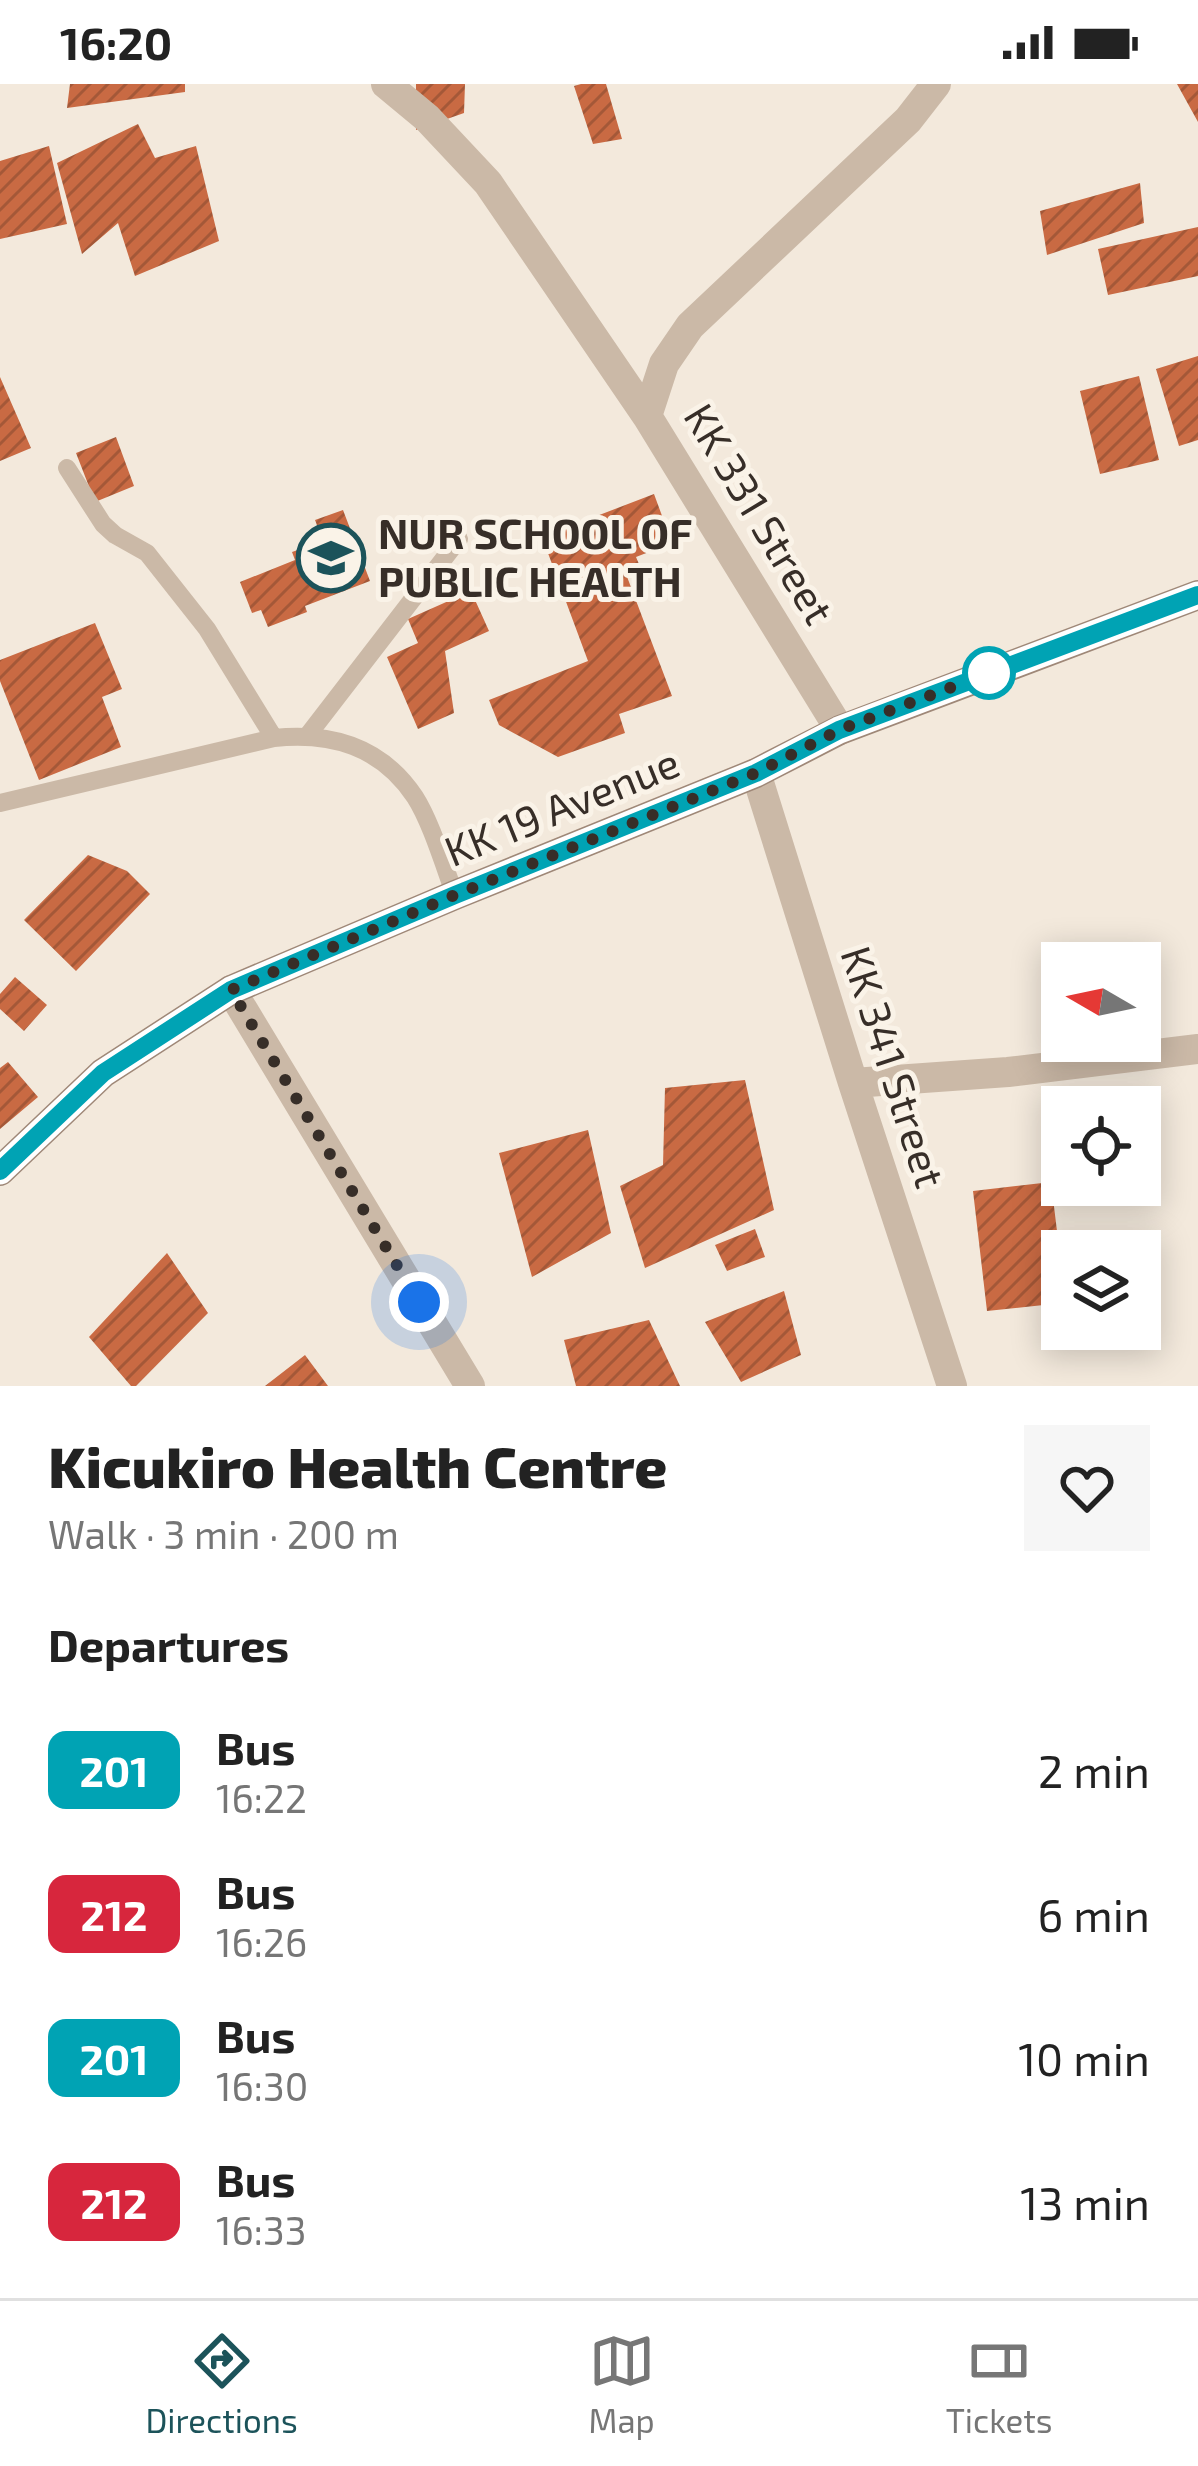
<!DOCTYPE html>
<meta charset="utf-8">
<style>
:root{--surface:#fff;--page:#f6f6f6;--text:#222;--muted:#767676;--line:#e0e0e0;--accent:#1c535a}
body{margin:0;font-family:"Exo 2",sans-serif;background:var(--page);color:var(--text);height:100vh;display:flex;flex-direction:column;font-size:45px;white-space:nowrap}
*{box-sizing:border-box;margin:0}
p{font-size:39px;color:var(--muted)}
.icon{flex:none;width:66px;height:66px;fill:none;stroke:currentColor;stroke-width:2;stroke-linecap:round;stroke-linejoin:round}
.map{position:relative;height:1302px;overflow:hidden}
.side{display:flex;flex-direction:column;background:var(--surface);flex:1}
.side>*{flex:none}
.badge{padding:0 24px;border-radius:18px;font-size:42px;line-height:78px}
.needle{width:78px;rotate:279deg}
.buttons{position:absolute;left:1041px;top:858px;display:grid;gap:24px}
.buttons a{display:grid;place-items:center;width:120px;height:120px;border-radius:0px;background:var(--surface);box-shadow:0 6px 30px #0003;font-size:60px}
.you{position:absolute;width:60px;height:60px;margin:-30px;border:9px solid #fff;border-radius:50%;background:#1a73e8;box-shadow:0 0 0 18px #1a73e833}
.map>.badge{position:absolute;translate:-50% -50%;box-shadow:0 0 0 6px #fff}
h2{padding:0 48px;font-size:45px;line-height:108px}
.round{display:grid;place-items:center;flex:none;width:126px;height:126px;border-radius:0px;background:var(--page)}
.summary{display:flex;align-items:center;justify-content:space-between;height:204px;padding:0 48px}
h1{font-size:57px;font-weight:800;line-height:90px}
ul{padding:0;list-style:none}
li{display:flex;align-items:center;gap:36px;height:144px;padding:0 48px}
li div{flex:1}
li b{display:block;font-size:45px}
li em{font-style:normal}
li .badge{min-width:132px;font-weight:700;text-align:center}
.status{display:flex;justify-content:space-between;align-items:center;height:84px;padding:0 60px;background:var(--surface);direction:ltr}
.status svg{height:33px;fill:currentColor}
.dock{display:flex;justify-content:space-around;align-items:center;height:168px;border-top:3px solid var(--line);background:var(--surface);font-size:33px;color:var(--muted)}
.dock a{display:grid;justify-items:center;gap:6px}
.dock .current{color:var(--accent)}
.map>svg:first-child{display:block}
.building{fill:url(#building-hatch)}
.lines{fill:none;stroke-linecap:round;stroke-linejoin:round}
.lane{stroke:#cbb9a7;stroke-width:18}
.street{stroke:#cbb9a7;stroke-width:30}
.secondary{stroke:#9f8878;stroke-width:30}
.line-casing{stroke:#fff;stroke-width:27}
.line{stroke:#00a3b4;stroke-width:18}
.walk{stroke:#372e28;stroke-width:12;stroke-dasharray:0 21.6}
.stop-dot{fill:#fff;stroke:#00a3b4;stroke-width:6}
.labels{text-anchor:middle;stroke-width:10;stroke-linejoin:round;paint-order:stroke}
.street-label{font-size:42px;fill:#372e28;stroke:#faf3e8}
.poi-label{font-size:42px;font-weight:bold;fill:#372e28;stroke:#faf3e8;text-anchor:start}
</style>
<div class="status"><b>16:20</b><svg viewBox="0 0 49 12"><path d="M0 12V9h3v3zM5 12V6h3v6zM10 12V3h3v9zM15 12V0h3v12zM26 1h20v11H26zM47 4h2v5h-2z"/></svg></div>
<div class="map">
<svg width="1198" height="1302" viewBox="0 0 1198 1302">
<defs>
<pattern id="building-hatch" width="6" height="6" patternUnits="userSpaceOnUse" patternTransform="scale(3)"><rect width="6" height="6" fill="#c96a43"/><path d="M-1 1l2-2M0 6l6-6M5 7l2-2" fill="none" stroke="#a45838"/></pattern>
</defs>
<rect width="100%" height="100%" fill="#f3e9dc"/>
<!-- building -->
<path class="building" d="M70 0H185V8L67 24Z
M416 0H465L464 29 416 46Z
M581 0H606L622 55 593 60 574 2Z
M1177 0H1198V38Z
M138 40 155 74 196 62 219 157 135 192 118 139 82 170 57 79Z
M49 62 67 140 0 155V77Z
M1140 99 1144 139 1047 171 1040 127Z
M1198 143V192L1108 211 1098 165Z
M1198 272V356L1179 362 1156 285Z
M1139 292 1159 376 1100 390 1080 307Z
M0 293 31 364 0 377Z
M116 353 134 402 95 418 76 369Z
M654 410 672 459 636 473 641 485 626 490 672 612 619 630 625 649 558 673 499 641 489 616 588 577 542 453Z
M343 426 370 497 305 522 307 528 268 543 261 526 252 529 240 498 295 476 292 468 323 457 315 436Z
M471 507 489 547 445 567 454 629 418 645 387 573 418 559 408 535Z
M95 539 122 605 102 613 121 663 39 696 0 597V576Z
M88 771 127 787 150 810 76 887 24 836Z
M15 893 47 921 24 947 0 925V910Z
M8 978 38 1013 0 1045V984Z
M745 996 774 1126 645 1184 620 1102 663 1081 665 1004Z
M588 1046 611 1149 532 1193 499 1069Z
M1051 1098 1062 1188V1219L987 1227 973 1107Z
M755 1145 765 1173 727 1187 715 1161Z
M167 1169 208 1229 136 1302H131L89 1253Z
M784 1207 801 1271 741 1298 705 1238Z
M649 1236 680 1302H576L564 1256Z
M305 1271 328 1302H265Z"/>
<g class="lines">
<!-- lane -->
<path class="lane" d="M67 384 103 440 115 451 147 469 207 545 274 654
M308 651 459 455
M0 719 274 654C331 648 381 662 415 713 431 738 444 782 455 811"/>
<!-- street -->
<path class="street" d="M386 0 427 34 488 99 647 332
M840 646 647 332 664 280 690 242 908 36 936 0
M756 689 853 999 952 1302
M231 906 470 1302
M853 999 1008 988 1198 965"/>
<!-- secondary -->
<path class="secondary" d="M0 1087 103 989 231 906 455 811 756 689 840 646 1198 511"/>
</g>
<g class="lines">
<defs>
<path id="line" d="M0 1087 103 989 231 906 455 811 756 689 839 646 1198 511"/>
</defs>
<!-- line casing -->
<use href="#line" class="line-casing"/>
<!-- line -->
<use href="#line" class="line"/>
<!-- walk -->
<path class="walk" d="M419 1218 231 906 455 811 756 689 839 646 989 589"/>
</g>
<!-- icons -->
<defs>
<symbol id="school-ring" viewBox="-11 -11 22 22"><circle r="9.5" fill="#faf3e8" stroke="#1c535a" stroke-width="1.5"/><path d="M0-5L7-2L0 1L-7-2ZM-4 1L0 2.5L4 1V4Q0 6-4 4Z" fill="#1c535a"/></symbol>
</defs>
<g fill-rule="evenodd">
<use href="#school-ring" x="293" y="436" width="76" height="76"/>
</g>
<!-- markers -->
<circle class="stop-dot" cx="989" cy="589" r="24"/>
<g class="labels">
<!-- street labels -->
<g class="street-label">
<text transform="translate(759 430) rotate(59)" y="15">KK 331 Street</text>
<text transform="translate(562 723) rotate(-22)" y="15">KK 19 Avenue</text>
<text transform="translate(893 983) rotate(72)" y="15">KK 341 Street</text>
</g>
<!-- poi labels -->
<g class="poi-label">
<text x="378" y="465">NUR SCHOOL OF<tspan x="378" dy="48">PUBLIC HEALTH</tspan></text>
</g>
</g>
</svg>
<div class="buttons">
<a><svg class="needle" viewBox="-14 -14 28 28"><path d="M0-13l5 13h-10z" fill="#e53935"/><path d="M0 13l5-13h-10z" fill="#767676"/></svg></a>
<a><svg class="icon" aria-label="locate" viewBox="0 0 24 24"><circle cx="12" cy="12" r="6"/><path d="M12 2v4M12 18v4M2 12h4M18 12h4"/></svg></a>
<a><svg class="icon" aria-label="layers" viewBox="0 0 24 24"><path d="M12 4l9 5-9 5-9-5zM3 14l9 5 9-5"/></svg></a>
</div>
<div class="you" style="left:419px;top:1218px"></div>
</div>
<section class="side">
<div class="summary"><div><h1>Kicukiro Health Centre</h1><p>Walk · 3 min · 200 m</p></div><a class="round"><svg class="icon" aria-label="heart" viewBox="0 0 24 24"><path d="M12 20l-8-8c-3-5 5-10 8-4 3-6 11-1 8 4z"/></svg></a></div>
<h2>Departures</h2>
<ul>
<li><span class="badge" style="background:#00a3b4;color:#fff">201</span><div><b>Bus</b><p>16:22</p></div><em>2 min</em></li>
<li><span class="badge" style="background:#d7263d;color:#fff">212</span><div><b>Bus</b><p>16:26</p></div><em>6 min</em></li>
<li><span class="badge" style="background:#00a3b4;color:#fff">201</span><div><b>Bus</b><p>16:30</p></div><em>10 min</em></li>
<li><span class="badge" style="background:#d7263d;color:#fff">212</span><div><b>Bus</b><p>16:33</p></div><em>13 min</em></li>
</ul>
</section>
<nav class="dock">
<a class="current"><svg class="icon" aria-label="directions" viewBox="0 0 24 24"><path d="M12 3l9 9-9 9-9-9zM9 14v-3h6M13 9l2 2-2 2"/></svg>Directions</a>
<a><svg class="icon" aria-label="map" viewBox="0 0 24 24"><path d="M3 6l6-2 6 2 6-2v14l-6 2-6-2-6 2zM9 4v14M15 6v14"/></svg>Map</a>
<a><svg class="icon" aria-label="tickets" viewBox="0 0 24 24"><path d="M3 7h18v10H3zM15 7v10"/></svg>Tickets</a>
</nav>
